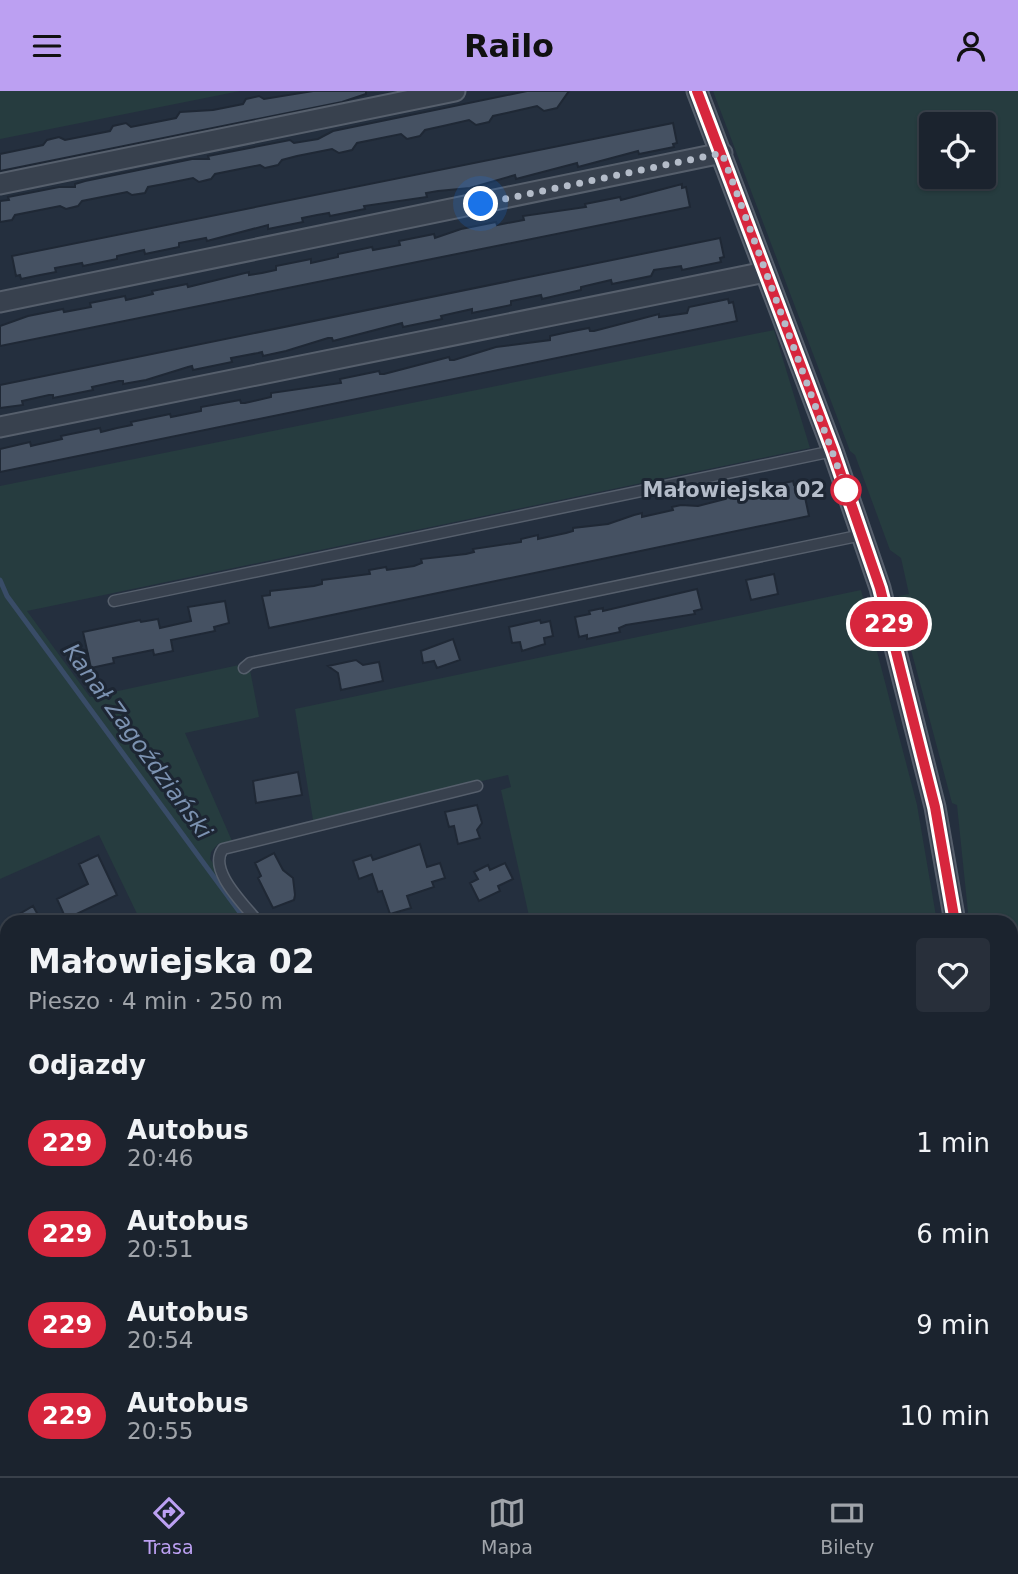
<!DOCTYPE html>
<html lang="pl">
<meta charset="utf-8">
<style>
:root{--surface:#1b232e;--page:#282f3a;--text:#f1f3f6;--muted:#a0a4aa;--line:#39404a;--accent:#bca0f2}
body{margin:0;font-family:"DejaVu Sans",sans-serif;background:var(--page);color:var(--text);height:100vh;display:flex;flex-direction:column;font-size:26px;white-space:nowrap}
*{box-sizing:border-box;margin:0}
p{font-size:23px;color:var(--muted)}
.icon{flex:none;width:38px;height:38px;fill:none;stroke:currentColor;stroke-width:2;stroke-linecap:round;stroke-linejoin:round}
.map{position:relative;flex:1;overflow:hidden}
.panel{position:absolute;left:0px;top:824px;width:1018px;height:562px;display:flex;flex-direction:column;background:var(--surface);border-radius:21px 21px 0 0;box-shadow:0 2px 5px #0004,0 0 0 2px var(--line)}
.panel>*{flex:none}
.badge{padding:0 14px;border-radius:23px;font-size:24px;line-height:46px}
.tools{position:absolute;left:919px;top:21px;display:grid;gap:14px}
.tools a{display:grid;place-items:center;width:77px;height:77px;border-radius:7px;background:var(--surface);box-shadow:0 2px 5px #0004,0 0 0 2px var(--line);font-size:35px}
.you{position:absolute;width:35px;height:35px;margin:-18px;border:5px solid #fff;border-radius:50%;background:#1a73e8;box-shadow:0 0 0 10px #1a73e833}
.map>.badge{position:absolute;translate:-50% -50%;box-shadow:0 0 0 4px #fff}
h2{padding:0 28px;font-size:26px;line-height:63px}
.round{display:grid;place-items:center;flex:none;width:74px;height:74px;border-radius:7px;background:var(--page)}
.overview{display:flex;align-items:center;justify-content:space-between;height:119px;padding:0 28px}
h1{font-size:33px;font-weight:700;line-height:52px}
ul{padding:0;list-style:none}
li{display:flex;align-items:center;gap:21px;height:91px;padding:0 28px}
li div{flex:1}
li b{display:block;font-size:26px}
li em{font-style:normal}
li .badge{min-width:77px;font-weight:700;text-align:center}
header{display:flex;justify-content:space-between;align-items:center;height:91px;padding:0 28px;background:var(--accent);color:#111;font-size:32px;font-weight:700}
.dock{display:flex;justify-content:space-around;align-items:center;height:98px;border-top:2px solid var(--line);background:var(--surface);font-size:19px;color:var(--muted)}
.dock a{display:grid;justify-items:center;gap:4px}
.dock .current{color:var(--accent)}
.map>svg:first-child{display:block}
.green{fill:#263c3f;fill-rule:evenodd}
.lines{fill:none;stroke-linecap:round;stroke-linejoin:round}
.stream{stroke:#394c67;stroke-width:5}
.building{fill:#455162;stroke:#1f2835;stroke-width:2}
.lane-casing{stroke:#565f6c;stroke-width:13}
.street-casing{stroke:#565f6c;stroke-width:23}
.lane{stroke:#38414e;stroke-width:10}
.street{stroke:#38414e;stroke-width:19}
.line-casing{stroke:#fff;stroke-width:16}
.line{stroke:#d7263d;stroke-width:10}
.walk{stroke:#b4bcc9;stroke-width:7;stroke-dasharray:0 12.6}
.stop-dot{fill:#fff;stroke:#d7263d;stroke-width:3.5}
.labels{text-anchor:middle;stroke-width:6;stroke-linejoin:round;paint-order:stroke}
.stop-label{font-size:21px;font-weight:bold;fill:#b4bcc9;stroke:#1d2633;text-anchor:end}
.water-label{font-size:23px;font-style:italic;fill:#7c92b1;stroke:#1d2633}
</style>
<header><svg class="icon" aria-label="menu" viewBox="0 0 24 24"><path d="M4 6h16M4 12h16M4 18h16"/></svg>Railo<svg class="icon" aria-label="person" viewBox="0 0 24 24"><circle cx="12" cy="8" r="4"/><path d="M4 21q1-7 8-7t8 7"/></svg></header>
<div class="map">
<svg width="1018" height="1385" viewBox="0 0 1018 1385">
<rect width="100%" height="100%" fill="#242f3e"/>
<!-- green -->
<path class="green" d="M0 0H240L0 48Z
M713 0H1018V1274L1012 1228V831H969L957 714 952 712 898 510 899 505 909 503 901 467 890 459 855 364 850 360ZM931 33H984V86H931Z
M774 239 810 357 27 520 90 606 239 574 250 579 259 626 185 642 232 750 218 753 211 761 210 768 253 831H141L99 744 0 788V395Z
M861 499 917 714 937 831H515L529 825 501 699 511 696 508 684 313 729 295 618Z
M7 1065V1379H240L242 1385H0V1069Z
M482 1379H1010L1011 1385H483Z"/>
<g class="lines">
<!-- stream -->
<path class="stream" d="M0 489 7 505 247 831
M516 1379 518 1385"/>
</g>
<!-- building -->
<path class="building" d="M313 0H366V3L342 11 0 80V63L43 54 47 49 59 46 65 49 110 40 113 35 126 32 131 36 176 27 180 21 213 19 243 13 246 8 259 5 264 8Z
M527 0H569L557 17 544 20 537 15 511 21 493 25 489 31 476 34 469 29 443 35 425 39 420 45 407 48 401 43 357 52 352 59 339 62 332 58 297 65 282 69 278 74 265 77 260 74 215 83 211 88 199 91 193 87 164 93 148 96 145 102 132 104 127 101 82 110 78 115 66 118 60 115 15 124 12 129 0 131V110L9 109 8 106 59 96H75V93L85 90 192 68H209L208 65 290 49 294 52 318 48 333 40Z
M673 32 677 52 673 53 674 56 639 63 638 60 578 76 577 72 516 88 515 84 470 97 438 100 426 102 427 106 364 115 365 118 330 125 329 122 317 124 302 127 303 131 268 138V134L207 150 206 147 179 152V156L145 163 144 159 117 165V168L83 175 82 172 55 177 56 181 40 184 21 188 20 184 16 185 12 165Z
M682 93V97L686 96 690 116 0 255V235L28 225 63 218 64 221 91 216 90 212 125 205 126 209 140 206 153 203 152 200 187 193 188 196 249 181V184L262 182 276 179V175L311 168V172L338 166V163L372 156 373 159 400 154 399 150 434 143 435 147 461 138 496 131 497 134 524 129 523 125 586 116 585 113 620 106 621 109Z
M720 147 724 166 720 167 721 171 682 179 681 175 654 179 651 185 612 193 611 189 581 196V199L542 208 541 204 511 210V214L472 222V218L441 225 442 228 403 236 402 232 333 250 332 247H328L286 260 263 265 262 261 258 262 231 267 232 271 193 279 192 275 188 276 146 289 123 293V290H119L92 296 93 299 53 307V304H49L22 310 23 314 0 317V294Z
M728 208 729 212 733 211 737 230 0 381V358L30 351 31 355 35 354 62 348 61 345 100 337 101 341 117 337 132 334 131 331 170 323 171 326 201 320V316L240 309 241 312H245L271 306V302L341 292 340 288 379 280 380 283H384L449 266 450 269H454L496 256 550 249V245L568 241 589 237 590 240H594L659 223V226L687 222 689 216Z
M793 390 794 394 802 392 809 425 269 537 262 505 270 504V500L314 495 322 493V489L370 483 369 479 386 476 387 479 414 475 422 472 421 468 466 463 474 461 473 458 521 451V448L538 444V448L566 442 573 440V437L608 433 634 424 642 422V426L673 419 672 416 681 414 698 415 725 408 724 405 733 403 741 401 742 405 777 398 776 394Z
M774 483 778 503 751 509 746 489Z
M697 498 702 518 694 520 695 523 626 534 619 537 620 541 587 548V544L579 546 575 526 590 523 589 520 603 517V520Z
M225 510 229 532 214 536 215 540 171 549 173 560 154 564 153 559 113 567 114 572 91 577 83 541 140 529 141 531 158 528 160 537 191 530 188 516Z
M540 529 541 532 550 530 553 545 544 547 545 553 522 560 520 551 512 552 509 536Z
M453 548 460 569 437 577 434 570 423 572 421 560Z
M356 569 363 574 379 571 383 590 341 599 338 582 328 575Z
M298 681 302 704 256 712 253 690Z
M477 714 482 732 477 739 480 747 458 753 454 735 449 736 445 721Z
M420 753 427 776 440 772 445 787 432 791 434 796 407 805 411 817 390 823 382 800 378 801 372 783 359 788 353 770 371 764 373 769Z
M274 762 283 779 293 787 295 804 294 809 273 817 258 787 261 785 255 772Z
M98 764 117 804 66 828 57 808 88 793 79 773Z
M505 772 513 788 498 795 500 800 479 810 470 792 478 788 474 781 488 774 490 779Z
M33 815 42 831H6Z"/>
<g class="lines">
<defs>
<path id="lane" d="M114 510 833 360
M244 577 250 572 862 444
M258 831C245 814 207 779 223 758L477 695
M0 888 7 901"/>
<path id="street" d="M697 0 833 360 880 497 935 716 955 831
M0 93 455 0
M0 211 722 62
M0 336 765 181
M0 1062 7 1058
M1012 1308 1018 1353
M472 1379 474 1385
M318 1385 338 1379"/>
</defs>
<!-- lane casing -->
<use href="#lane" class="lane-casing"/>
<!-- street casing -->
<use href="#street" class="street-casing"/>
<!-- lane -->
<use href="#lane" class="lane"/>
<!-- street -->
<use href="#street" class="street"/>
</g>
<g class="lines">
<defs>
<path id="line" d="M697 0 833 360 880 497 935 716 955 831"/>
</defs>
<!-- line casing -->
<use href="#line" class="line-casing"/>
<!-- line -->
<use href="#line" class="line"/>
<!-- walk -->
<path class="walk" d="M481 113 722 62 847 401 846 399"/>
</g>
<!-- markers -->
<circle class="stop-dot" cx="846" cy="399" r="14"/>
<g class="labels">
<!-- stop labels -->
<g class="stop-label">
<text x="825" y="406">Małowiejska 02</text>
</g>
<!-- water labels -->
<g class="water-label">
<text transform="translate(138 650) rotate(54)" y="8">Kanał Zagoździański</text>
</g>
</g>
</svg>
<div class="tools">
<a><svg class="icon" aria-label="locate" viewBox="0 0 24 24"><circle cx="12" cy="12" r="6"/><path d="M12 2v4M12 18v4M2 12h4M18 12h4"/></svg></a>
</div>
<div class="you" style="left:481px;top:113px"></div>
<b class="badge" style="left:889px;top:533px;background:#d7263d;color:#fff">229</b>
<section class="panel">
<div class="overview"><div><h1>Małowiejska 02</h1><p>Pieszo · 4 min · 250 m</p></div><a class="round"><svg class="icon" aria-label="heart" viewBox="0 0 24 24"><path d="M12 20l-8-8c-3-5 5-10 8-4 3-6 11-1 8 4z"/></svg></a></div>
<h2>Odjazdy</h2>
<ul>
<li><span class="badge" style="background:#d7263d;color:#fff">229</span><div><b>Autobus</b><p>20:46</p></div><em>1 min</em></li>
<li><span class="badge" style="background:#d7263d;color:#fff">229</span><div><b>Autobus</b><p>20:51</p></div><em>6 min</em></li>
<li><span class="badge" style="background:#d7263d;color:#fff">229</span><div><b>Autobus</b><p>20:54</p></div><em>9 min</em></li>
<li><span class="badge" style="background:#d7263d;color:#fff">229</span><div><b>Autobus</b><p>20:55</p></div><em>10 min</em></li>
</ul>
</section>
</div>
<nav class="dock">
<a class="current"><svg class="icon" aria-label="directions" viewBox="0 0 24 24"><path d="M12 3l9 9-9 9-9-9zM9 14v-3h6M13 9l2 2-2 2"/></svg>Trasa</a>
<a><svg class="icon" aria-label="map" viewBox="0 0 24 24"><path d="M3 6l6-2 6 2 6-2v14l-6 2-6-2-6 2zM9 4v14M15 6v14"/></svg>Mapa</a>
<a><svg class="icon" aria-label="tickets" viewBox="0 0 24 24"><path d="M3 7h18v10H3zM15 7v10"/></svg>Bilety</a>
</nav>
